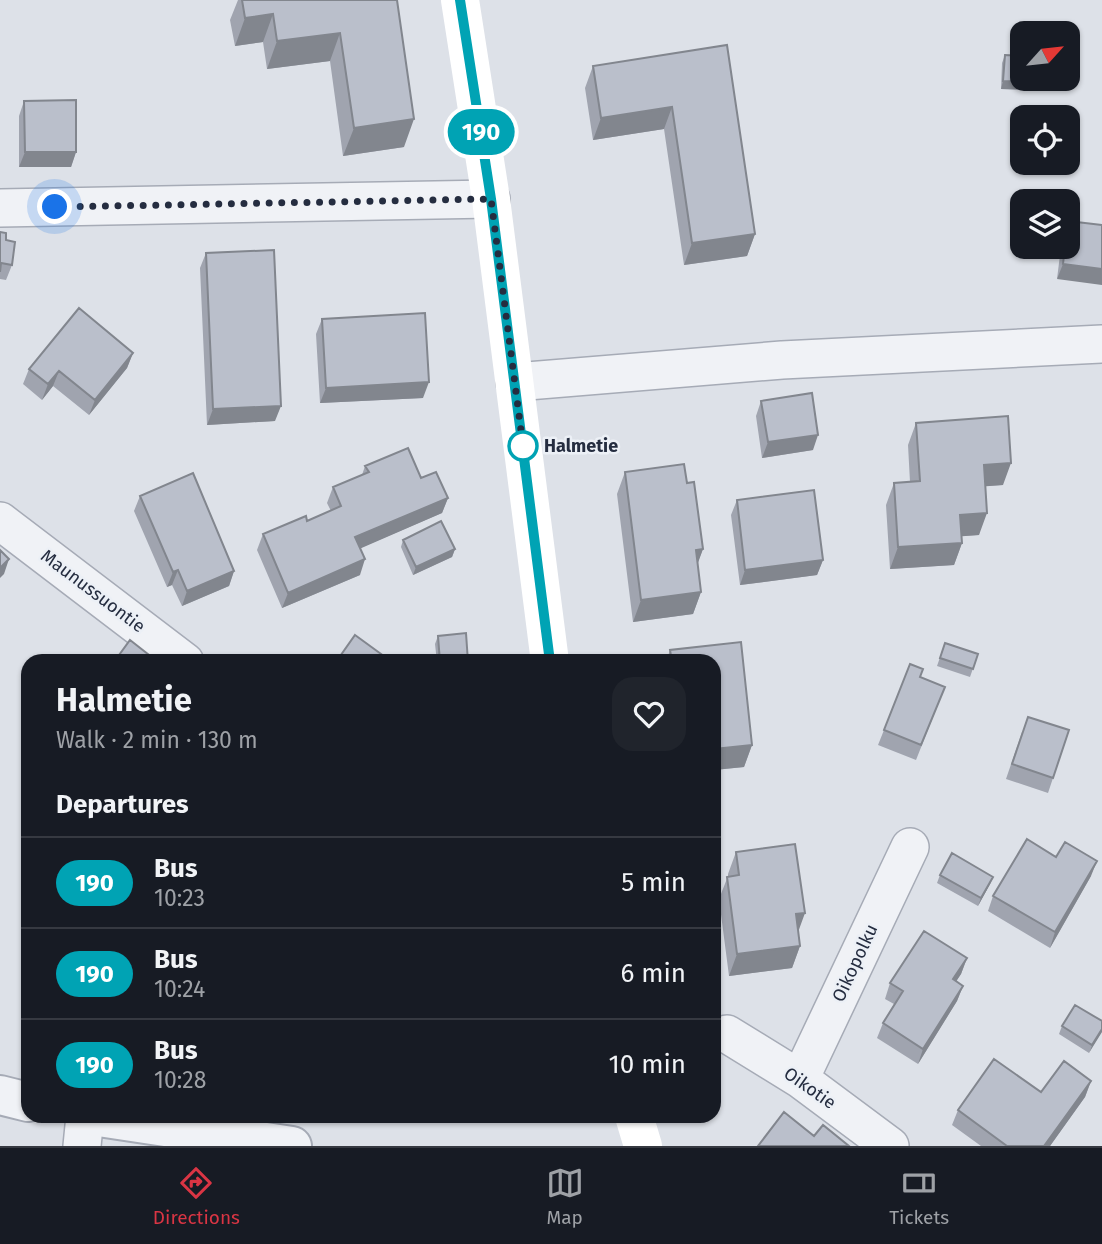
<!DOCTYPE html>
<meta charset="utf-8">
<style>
:root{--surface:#171b24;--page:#20242c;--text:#f1f3f6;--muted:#9ea1a6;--line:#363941;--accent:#da3544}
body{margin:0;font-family:"Fira Sans",sans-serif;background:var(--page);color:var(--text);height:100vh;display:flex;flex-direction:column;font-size:26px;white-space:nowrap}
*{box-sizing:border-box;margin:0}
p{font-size:23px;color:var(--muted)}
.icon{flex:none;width:38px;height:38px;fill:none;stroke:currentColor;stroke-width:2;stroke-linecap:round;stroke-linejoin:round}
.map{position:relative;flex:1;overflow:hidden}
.sheet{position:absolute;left:21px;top:654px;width:700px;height:469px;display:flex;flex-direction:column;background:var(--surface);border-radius:21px;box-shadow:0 2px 5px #0004}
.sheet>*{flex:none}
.badge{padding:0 14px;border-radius:23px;font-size:24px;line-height:46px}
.needle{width:46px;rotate:63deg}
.controls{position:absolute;left:1010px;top:21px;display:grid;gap:14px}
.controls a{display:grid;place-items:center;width:70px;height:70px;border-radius:14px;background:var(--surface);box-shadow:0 2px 5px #0004;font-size:35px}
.you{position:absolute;width:35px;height:35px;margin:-18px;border:5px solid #fff;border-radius:50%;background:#1a73e8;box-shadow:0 0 0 10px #1a73e833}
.map>.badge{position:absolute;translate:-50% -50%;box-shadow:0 0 0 4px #fff}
h2{padding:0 35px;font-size:26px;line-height:63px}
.round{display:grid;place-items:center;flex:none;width:74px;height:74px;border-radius:21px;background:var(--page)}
.head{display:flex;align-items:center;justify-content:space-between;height:119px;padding:0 35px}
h1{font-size:33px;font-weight:700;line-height:52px}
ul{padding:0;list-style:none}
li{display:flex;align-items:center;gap:21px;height:91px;padding:0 35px;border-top:2px solid var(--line)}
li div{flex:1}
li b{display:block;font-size:26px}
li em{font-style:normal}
li .badge{min-width:77px;font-weight:700;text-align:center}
.menu{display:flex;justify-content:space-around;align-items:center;height:98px;border-top:2px solid var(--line);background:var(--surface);font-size:19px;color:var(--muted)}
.menu a{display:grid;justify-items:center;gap:4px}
.menu .selected{color:var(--accent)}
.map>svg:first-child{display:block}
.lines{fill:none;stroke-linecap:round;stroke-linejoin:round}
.minor-casing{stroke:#a6abb6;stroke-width:40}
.tertiary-casing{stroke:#a6abb6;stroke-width:42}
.minor{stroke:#f0f2f6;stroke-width:37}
.tertiary{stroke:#f0f2f6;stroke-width:38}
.secondary{stroke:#fff;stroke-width:38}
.wall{fill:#a0a4af}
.shaded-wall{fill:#82868e}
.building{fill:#babfcb;stroke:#82868e;stroke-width:2}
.line-casing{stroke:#fff;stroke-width:16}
.line{stroke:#00a3b4;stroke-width:10}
.walk{stroke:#252d40;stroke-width:7;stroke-dasharray:0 12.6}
.stop-dot{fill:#fff;stroke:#00a3b4;stroke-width:3.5}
.labels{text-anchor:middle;stroke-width:5;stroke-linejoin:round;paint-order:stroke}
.stop-label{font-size:18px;font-weight:bold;fill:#252d40;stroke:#ecf0f6;text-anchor:start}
.street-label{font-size:18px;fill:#252d40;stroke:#ecf0f6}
</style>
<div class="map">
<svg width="1102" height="1146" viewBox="0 0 1102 1146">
<rect width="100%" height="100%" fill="#dde1e8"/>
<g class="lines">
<defs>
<path id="minor" d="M0 208 491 199
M515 382 782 360 1102 344
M0 521 185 662
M727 1034 800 1079 890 1146
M800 1079 910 847
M82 1146 85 1116"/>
<path id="tertiary" d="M0 1095 28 1102
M92 1116 292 1146"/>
</defs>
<!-- minor casing -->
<use href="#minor" class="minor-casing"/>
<!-- tertiary casing -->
<use href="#tertiary" class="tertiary-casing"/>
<!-- minor -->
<use href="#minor" class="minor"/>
<!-- tertiary -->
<use href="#tertiary" class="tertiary"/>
<!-- secondary -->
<path class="secondary" d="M460 0 491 199 550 662
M634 1116 643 1146"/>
</g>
<!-- wall -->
<path class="wall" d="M238 0H397L404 147 343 156 330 61 267 69 263 42 235 46 230 20Z
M727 45 755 234 747 256 684 265 664 129 593 140 585 88 593 66Z
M1005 55 1029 90 1001 89 1002 63Z
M24 101 76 152 71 167H19V116Z
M1022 106 1072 111 1068 146V117H1022V155H1014L1017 121Z
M1102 225 1057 279 1061 247H1068Z
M0 232 6 240 12 265 6 280 0 279Z
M206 253 275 421 207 425 200 268Z
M322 319 423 398 320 403 316 334Z
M133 353 127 368 89 415 53 386 42 400 23 384 29 369Z
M761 401 813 450 762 458 756 416Z
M916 423 1003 485 985 486 979 535 961 536 962 543 954 565 890 569 886 505 894 483 910 482 908 445Z
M365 466 421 478 448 498 442 513 360 548V575L282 608 257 550 263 534 307 521 331 511 327 503 333 487 362 475Z
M625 472 687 483 703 549 697 564 701 592 693 614 633 622 617 494Z
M140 496 234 571 229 586 182 606 172 585 167 587 134 511Z
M737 500 823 560 817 575 740 585 731 515Z
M403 540 455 549 452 557 413 575 401 547Z
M438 636 468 662H437L435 644Z
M741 642 752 745 744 767 714 770V662H666L670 650Z
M945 643 978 654 970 677 937 666Z
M920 677 945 687 916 760 878 745 884 730Z
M1022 732 1053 778 1048 793 1006 779Z
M736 852 798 931 800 946 792 968 729 976 719 899 728 876V874Z
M1056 857 1091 876 1050 948 988 911 993 896Z
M940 875 993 877 990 884 978 906 937 883Z
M967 958 961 974 956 981 963 986 957 1001 918 1064 877 1038 883 1023 894 1004 885 999 890 983Z
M1102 1021 1089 1053 1059 1034 1062 1026Z
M1091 1081 1085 1097 1050 1146H981L952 1125 958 1110Z"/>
<!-- shaded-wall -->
<path class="shaded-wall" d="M273 14 263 42 235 46 245 18Z
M340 33 330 61 267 69 277 41Z
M1003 81 1032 82 1029 90 1001 89Z
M672 107 664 129 593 140 601 118Z
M414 119 404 147 343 156 354 128Z
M1019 139 1022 140V155H1014Z
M25 152H76L71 167H19Z
M755 234 747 256 684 265 692 243Z
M1063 264 1102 269V285L1057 279Z
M133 353 127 368 89 415 95 400Z
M59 371 53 386 42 400 48 384Z
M429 382 423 398 320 403 326 388Z
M281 406 275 421 207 425 213 409Z
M818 435 813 450 762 458 768 442Z
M1011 463 1003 485 976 487 984 465Z
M448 498 442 513 350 553 355 537Z
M987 513 979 535 952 537 960 515Z
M962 543 954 565 890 569 898 547Z
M455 549 452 557 413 575 416 567Z
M703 549 695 571 696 550Z
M9 559 4 574 0 578V568Z
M365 559 360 575 282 608 288 593Z
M823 560 817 575 740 585 745 570Z
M178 570 172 585 167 587 173 572Z
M234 571 229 586 182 606 187 591Z
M701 592 693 614 633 622 641 600Z
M752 745 744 767 714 770V749Z
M1097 861 1091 876 1050 948 1055 932Z
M993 877 990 884 978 906 981 898Z
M805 913 797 935 796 914Z
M800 946 792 968 729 976 737 954Z
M967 958 961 974 948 994 953 979Z
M963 986 957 1001 918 1064 923 1049Z
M1102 1029V1032L1089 1053 1092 1045Z
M1091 1081 1085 1097 1050 1146H1044Z"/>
<!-- building -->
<path class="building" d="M242 0H397L414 119 354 128 340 33 277 41 273 14 245 18Z
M727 45 755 234 692 243 672 107 601 118 593 66Z
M1005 55 1022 56V79H1032V82L1003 81Z
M76 100V152H25L24 101Z
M1022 106 1072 111 1068 144V117H1022V140L1019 139Z
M1068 221 1102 225V269L1063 264 1065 247H1068Z
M0 232 6 233V240L15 242 12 265 1 263 0 272Z
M274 250 281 406 213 409 206 253Z
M79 308 133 353 95 400 59 371 48 384 29 369Z
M425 313 429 382 326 388 322 319Z
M812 393 818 435 768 442 761 401Z
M1008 416 1011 463 984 465 987 513 960 515 962 543 898 547 894 483 920 481 916 423Z
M408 448 421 478 436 472 448 498 355 537 365 559 288 593 263 534 306 516 307 521 341 506 333 487 369 472 365 466Z
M684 464 687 483 694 482 703 549 696 550 701 592 641 600 625 472Z
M193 473 234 571 187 591 178 570 173 572 140 496Z
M814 490 823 560 745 570 737 500Z
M441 521 455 549 416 567 403 540Z
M0 550 9 559 0 568Z
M466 633 468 662H440L438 636Z
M355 635 392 662H336Z
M130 640 158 662H114Z
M741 642 752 745 714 749V662H672L670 650Z
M945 643 978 654 973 669 940 658Z
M910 664 923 669 920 677 945 687 921 745 884 730Z
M1028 717 1069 730 1053 778 1012 764Z
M1027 839 1056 857 1065 842 1097 861 1055 932 993 896Z
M795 844 805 913 796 914 800 946 737 954 727 877 739 875 736 852Z
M952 853 993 877 981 898 940 875Z
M924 931 967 958 953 979 963 986 923 1049 883 1023 903 991 890 983Z
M1075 1005 1102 1021V1029L1092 1045 1062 1026Z
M994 1059 1041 1092 1064 1061 1091 1081 1044 1146H1007L958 1110Z
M784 1112 814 1136 823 1125 849 1146H758Z"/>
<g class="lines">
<defs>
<path id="line" d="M460 0 491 199 550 662"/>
</defs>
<!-- line casing -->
<use href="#line" class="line-casing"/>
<!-- line -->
<use href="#line" class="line"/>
<!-- walk -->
<path class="walk" d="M55 207 491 199 523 446"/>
</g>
<!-- markers -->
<circle class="stop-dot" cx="523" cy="446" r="14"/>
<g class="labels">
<!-- stop labels -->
<g class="stop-label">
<text x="544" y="452">Halmetie</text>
</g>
<!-- street labels -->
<g class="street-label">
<text transform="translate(93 591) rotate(37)" y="6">Maunussuontie</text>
<text transform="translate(855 963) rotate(-65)" y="6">Oikopolku</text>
<text transform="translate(810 1088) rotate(35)" y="6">Oikotie</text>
</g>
</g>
</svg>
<div class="controls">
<a><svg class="needle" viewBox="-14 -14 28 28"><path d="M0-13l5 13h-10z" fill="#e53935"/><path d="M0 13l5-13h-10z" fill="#9ea1a6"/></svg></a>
<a><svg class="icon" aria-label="locate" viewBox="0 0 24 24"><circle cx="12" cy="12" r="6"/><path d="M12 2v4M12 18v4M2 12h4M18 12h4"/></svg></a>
<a><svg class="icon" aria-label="layers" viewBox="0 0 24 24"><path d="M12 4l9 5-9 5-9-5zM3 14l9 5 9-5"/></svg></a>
</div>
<div class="you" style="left:55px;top:207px"></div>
<b class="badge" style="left:481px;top:132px;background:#00a3b4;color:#fff">190</b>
<section class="sheet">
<div class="head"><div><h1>Halmetie</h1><p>Walk · 2 min · 130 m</p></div><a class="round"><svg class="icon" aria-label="heart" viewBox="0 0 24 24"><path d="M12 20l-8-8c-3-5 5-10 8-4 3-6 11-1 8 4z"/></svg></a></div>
<h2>Departures</h2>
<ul>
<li><span class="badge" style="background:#00a3b4;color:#fff">190</span><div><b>Bus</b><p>10:23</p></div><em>5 min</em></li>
<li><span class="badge" style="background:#00a3b4;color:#fff">190</span><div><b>Bus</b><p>10:24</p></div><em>6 min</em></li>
<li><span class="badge" style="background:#00a3b4;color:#fff">190</span><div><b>Bus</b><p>10:28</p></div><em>10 min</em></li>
</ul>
</section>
</div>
<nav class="menu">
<a class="selected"><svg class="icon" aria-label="directions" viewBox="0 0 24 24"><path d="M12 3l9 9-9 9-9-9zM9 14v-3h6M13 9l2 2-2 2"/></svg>Directions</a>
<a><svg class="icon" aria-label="map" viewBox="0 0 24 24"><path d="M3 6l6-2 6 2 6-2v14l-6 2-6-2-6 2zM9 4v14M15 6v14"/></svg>Map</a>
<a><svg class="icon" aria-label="tickets" viewBox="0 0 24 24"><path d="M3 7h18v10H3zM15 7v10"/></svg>Tickets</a>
</nav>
